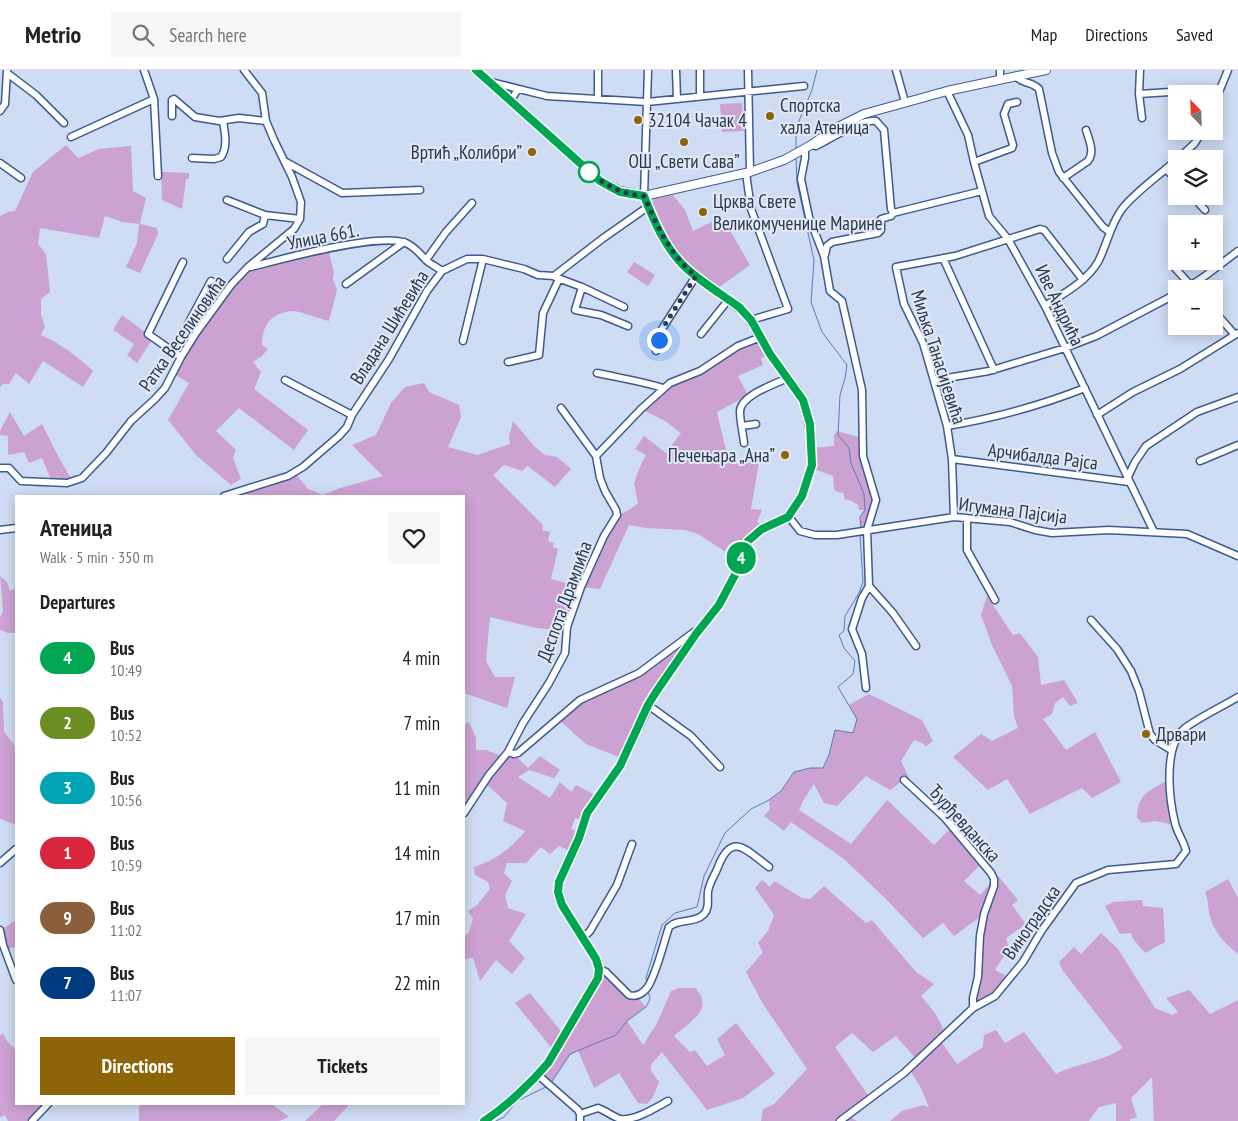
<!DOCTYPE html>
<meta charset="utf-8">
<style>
:root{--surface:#fff;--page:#f6f6f6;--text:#222;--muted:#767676;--line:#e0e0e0;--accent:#8d6508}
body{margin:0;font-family:"PT Sans Narrow",sans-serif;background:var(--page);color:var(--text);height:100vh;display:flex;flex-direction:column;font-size:19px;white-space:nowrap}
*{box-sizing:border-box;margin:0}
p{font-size:16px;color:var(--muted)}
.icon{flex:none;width:28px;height:28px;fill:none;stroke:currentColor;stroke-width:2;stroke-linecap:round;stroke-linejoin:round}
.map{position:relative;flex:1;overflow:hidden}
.details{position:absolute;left:15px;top:425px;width:450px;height:610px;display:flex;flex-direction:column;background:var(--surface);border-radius:0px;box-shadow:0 2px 12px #0003}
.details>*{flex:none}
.badge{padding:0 10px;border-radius:16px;font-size:18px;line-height:32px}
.needle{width:32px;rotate:337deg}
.fabs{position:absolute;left:1168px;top:15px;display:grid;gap:10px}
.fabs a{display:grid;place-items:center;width:55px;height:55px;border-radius:0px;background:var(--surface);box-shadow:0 2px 12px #0003;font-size:25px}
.you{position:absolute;width:25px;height:25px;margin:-12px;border:4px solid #fff;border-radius:50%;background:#1a73e8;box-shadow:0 0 0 8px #1a73e833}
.map>.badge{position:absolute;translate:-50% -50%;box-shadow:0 0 0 2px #fff}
h2{padding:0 25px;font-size:19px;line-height:45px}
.round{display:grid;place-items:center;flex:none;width:52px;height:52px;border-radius:0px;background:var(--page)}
.headline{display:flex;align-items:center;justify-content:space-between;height:85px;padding:0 25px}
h1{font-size:24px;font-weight:600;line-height:38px}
.button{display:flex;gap:10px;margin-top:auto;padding:10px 25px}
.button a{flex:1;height:58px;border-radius:0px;background:var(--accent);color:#fff;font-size:20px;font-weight:600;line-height:58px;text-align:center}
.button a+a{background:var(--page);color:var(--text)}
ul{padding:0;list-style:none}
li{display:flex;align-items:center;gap:15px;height:65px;padding:0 25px}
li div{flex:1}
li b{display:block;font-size:19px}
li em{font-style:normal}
li .badge{min-width:55px;font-weight:700;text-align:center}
header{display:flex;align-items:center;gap:30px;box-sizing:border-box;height:70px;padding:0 25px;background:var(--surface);border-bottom:1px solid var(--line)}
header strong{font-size:24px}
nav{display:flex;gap:28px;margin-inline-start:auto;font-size:18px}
.search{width:350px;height:45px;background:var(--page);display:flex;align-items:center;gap:12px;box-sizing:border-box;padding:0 18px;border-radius:0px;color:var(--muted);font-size:19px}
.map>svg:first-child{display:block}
.green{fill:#cca2d3}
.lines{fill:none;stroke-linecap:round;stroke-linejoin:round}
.stream{stroke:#597dbb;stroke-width:1}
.minor-casing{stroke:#3e5b8e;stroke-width:9}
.major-casing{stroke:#3e5b8e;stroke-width:10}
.minor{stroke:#fff;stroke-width:6}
.major{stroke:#fff;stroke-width:8}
.line-casing{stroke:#fff;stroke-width:11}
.line{stroke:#00a651;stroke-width:8}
.walk{stroke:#2a384f;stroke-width:5;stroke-dasharray:0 9}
.poi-dot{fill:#8d6508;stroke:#e2e9f5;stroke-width:2}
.stop-dot{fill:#fff;stroke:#00a651;stroke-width:2.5}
.labels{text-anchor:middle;stroke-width:4;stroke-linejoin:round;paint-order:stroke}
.poi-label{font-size:19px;fill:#2a384f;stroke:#e2e9f5;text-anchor:start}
.street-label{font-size:19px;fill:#2a384f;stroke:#e2e9f5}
</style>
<header>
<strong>Metrio</strong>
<div class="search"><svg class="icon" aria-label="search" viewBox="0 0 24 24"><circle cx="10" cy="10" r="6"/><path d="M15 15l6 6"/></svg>Search here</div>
<nav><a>Map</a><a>Directions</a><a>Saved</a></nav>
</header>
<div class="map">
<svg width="1238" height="1051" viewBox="0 0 1238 1051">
<rect width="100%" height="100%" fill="#cedcf4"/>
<!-- green -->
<path class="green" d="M742 33 744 61 722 62 720 34Z
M66 75 78 88 99 79 131 76 133 121 146 128 140 154 157 158 158 164 140 203 126 197 137 173 139 154 123 152 105 146 99 168 40 158 38 174 46 184 50 222 41 229V245L45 257 41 265C61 274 77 286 93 301L83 317 43 291 29 314 16 303 9 314H3L0 317V146L8 142 15 141 33 102Z
M161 102 189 103V109H186L182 139 162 130Z
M673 125 685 140 693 161 722 147 750 195 718 218C698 202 674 187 663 163 658 153 655 143 652 133L654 129Z
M328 179 334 202 333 209 337 220 329 251C319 249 301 241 292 241 271 243 262 255 262 275L268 279 262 286 253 292 261 302 254 319 308 360 294 380 239 338 216 361 236 380 233 388 241 409 231 415 197 386 168 350 189 313 172 303 181 287 248 197Z
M634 192 655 205 648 216 627 202Z
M122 245 153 268 137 293 127 285 134 274 113 260Z
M761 267 770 284 761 288 763 295 738 306 748 325 717 342 729 393 759 392 751 439 762 440 757 452 766 457 757 462 740 488H735L698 464 685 460 646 458 629 455 600 519 581 517 567 557 546 559 536 558 490 547 486 591 495 607H515L507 638 464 623V426H248L245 419 294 402 308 419 323 425 340 418 383 406 352 375 376 365 391 333 405 317 424 313 429 322 459 335 461 347 448 377 477 385 510 374 509 367 513 351 535 377 545 385 557 387 571 399 555 417 528 396 522 401 504 395 493 405 543 455 542 460 550 462 548 471 554 473 553 477 558 479 551 509 581 517C590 498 603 460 618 446 624 442 632 439 638 433L634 413 642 392 646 385 635 379 644 366 666 383 681 363 665 351 641 339 663 318 700 301Z
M10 342 24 366 42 354 58 386 73 412H52L42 388 29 393 24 382 8 385V366L0 365V361Z
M837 361 862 368 863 386 876 430 867 460 861 461 860 447 864 440H859L858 435 852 431 845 429 843 423 837 422 834 419 833 406 811 398 812 378 834 376V365Z
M0 506 7 512 10 521 16 518V563H8L0 560V547L3 542Z
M987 526 1013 565 1020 563 1038 587 1041 615 1064 610 1078 633 1070 636 1063 627 1055 633 1052 644 1043 649 1066 680 1095 662 1121 712 1092 728 1082 718 1030 744 1007 709 988 720 953 687 981 664 992 671 1018 658 1014 646 1012 616 992 575 981 545Z
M693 562 648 635 624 689 586 674 558 649 572 636 639 603Z
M869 624 922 650 933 671 925 677 924 674 914 670 901 691 910 710H904L890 720 866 706 837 736 824 733 814 714 803 731 799 740 851 774 887 730 934 775 952 757 982 793 964 811 980 825 994 809 999 807 1018 830 1012 835 1026 854 1006 868 1009 879 995 900 1010 908 995 926 973 938 984 844 954 866 943 853 923 868 887 830 844 789 791 752 784 761 764 746 770 739 769 730 781 721 794 702 810 698H823L829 685 835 660 853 663 857 649 849 635Z
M0 628 3 632 4 661 16 678V755L0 749Z
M469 652 476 668V680H486L504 687 508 682 514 684 528 698 540 686 560 700 554 708 529 700 518 707 550 728 560 712 571 722 576 715 599 727 585 751 575 748 571 759 581 762 573 782 559 776 550 784 541 777 526 793H507L504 803 512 811 505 825 508 838 526 844 509 871 525 888 512 904 496 890 480 911 473 888 464 889V867L469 862 473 849 468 841 476 836 490 819 488 812 475 805 474 797C496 790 510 779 525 761L503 751 507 733 484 712 464 743V655Z
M1164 712 1169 715 1175 755 1155 751 1142 753 1137 748C1138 725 1146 723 1164 712Z
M1228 809 1238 828V884C1224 873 1212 860 1209 842 1208 835 1208 829 1205 822Z
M762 810 770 817 774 811 802 828 810 829 824 816 866 853 872 850 916 902 934 914 921 926 935 943 946 964 940 970 957 994 983 977 984 965 996 960 1005 973 1024 962 1056 1004C1077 993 1102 992 1123 978L1063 901 1059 892 1074 877 1081 884 1101 863 1118 879 1155 938 1172 945 1178 942 1166 928 1189 920 1210 944 1238 930V1051H1154L1152 1007 1131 1028 1137 1048 1130 1049V1051H1116V1033L1099 1037 1089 1051H890L902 1041 924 1035 929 1038 922 1020 909 998 917 990 896 966 873 982 852 963 835 977 870 1028 848 1046 857 1051H761L763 1039 774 1034 807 999 763 934 746 902 763 882 758 873 768 861 774 845 755 818Z
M1142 830 1143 836 1163 838 1165 872 1145 883 1133 869 1131 863 1120 864 1105 836 1113 832Z
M16 850V877L5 879 1 860Z
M599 899 629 925 637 926 646 937 627 951 643 975 657 953 671 921 679 918H695C716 939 688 953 674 966L690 982 695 980 707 996 725 985 717 969 736 953 775 1004 743 1028 707 1040 662 982 651 995V1000L659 1012 653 1027 647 1034 638 1033 619 1003 594 1018 578 981 570 985 550 1015 538 1005 554 981 515 933 530 923 564 965Z
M3 963C7 975 13 974 16 982V1034H48L32 1051H8L5 1045 0 1047V966Z
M139 1034H272L289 1047 279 1051H139Z
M323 1034H350L334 1051H305Z"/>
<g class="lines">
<!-- stream -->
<path class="stream" d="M796 80V58L812 20 817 0
M796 87 797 113 814 190 811 232 822 262 847 295 845 308 840 325 838 365 849 378 851 393 864 424 865 440 860 447 861 459
M647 914 646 908 662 855 675 843 697 837 704 806 725 763 751 739 769 730 781 721 794 702 810 698H823L829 685 835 660 853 663 857 649 838 617 853 604 855 591 844 578 839 565 844 561 845 546 859 523 863 512 860 465
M551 1013 570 984 616 965 627 951 646 937 650 929 648 920
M496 1051 504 1047 517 1031 546 1017"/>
<defs>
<path id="minor" d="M144 0 154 29 158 106
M648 0 644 126 660 162 670 178 685 197 746 244 770 284 798 321 805 334 811 367 812 395 802 426 789 447
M676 0 677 29
M700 0V26
M748 0 750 102
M896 0 905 32
M1000 0V9
M1140 0 1139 24 1142 48
M7 3 36 25 64 53
M1016 6C1021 14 1032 11 1039 19L1052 83 1059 102 1103 157 1110 162
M491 12 547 26 647 32 804 16
M947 21 968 65 974 92 989 146 1008 169 1045 236 1154 462
M1139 24 1170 22
M598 29V0
M511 30 518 19
M1214 34 1228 0
M0 41 5 34 7 1
M172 46V30L174 29 195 47 219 51 239 48 266 51
M71 67 154 29
M811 75 816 76C830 69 861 49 876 51L884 60 891 139 893 143
M805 79V88L801 109 809 147 824 186 830 221 842 231 862 320 863 386 876 430 867 460 869 516 862 528 852 559 862 584 866 618
M192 88 214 89 221 87C228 77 225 63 223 51
M1178 89 1195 73 1202 61
M284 91 342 123 420 120
M974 92 1012 78 1013 75 1004 44 1008 34 1017 32
M0 93 21 108
M1166 99 1176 110
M746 103 751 139 788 239 751 250
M1063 108 1088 91C1095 82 1089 70 1086 60
M1192 126 1205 140
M227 130 265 145 300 149
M825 185 827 176 832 172 878 163 881 160V149L891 146 893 143 982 121
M943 188 994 300
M227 189 249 162 263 154 265 145
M426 190 446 162 472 133
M251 197C282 189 380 162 406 173 415 177 419 183 426 190 430 194 437 197 442 201
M1174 197 1194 219
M555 207 582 217 624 237
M346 214 404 172
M582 217 575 240 601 245 628 256
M1185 219 1205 206 1238 181
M1045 236C1064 223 1086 212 1098 192 1107 175 1110 155 1122 139 1135 122 1160 105 1176 90
M1214 241 1235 265
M701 264 729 229
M463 271 483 189
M656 281 662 259 696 206
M173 282 211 211
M181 287 148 264 183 192
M508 292 539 285 543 243 559 209
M597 303C620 308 641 311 663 318
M285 310 352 345
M935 310 989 301 1065 278 1096 266 1176 224
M1097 345 1133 322 1180 299 1238 263
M742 356 756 354
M947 356C996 348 1039 336 1085 318
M744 373C743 363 740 352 740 341 741 325 775 314 788 308
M596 386 641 339 670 313 700 301 738 276 761 267
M952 389 1129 412
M1200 391 1238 375
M0 398H9L21 411 67 413 82 408 106 383 131 351 155 329 165 318 181 287 196 263 231 215 248 197 294 159 300 149 301 132 292 107 274 70 266 51 262 23 244 0
M1127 409 1135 392 1146 376 1197 342 1238 327
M224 426 288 406 303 397 339 366 347 357 352 345 389 289 427 221 442 201 467 189H483L524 199 538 205 554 206 602 169 649 136
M789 447 800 461 815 465H837L954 447 1010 452 1035 460 1052 463 1109 460 1187 464 1238 486
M954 447 952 389 947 356 923 273 904 234 896 197 955 186 1040 159 1044 160 1083 210
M967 448V480L995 530
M0 460 16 458
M869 516 893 543 916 576
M1091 550 1117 579 1131 601 1139 621 1150 664 1155 670 1171 680
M648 635 691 666 720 697
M508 682 514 684 518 683 580 630 639 603 694 562
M904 710 945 748 991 803 994 809V816L984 844 980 866 978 907 973 928V938
M464 743 489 705 508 682 523 653 549 613 565 583 567 557 581 517 604 466 617 445 616 440 605 421 600 408 596 386 561 338
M0 793 16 779
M0 860 3 875 16 910
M583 868 590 861 617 815 632 774
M599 899 606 902 629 925C637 928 645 922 649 915 658 898 663 875 669 857 678 848 695 854 704 844 710 838 707 829 708 822 709 813 715 805 718 797 732 760 747 781 769 797
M538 1005 578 1040 580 1044V1051
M580 1044 598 1038C606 1041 612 1046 620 1049 635 1051 655 1038 668 1031
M32 1051 48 1034
M484 1051 496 1043 530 1012 548 993 597 908 599 899 596 889 562 835 558 822 559 812 579 768 587 743 620 696 656 622 698 560 719 535 736 503 742 483 748 471 761 459 789 447
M840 1051 904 1003 973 938 995 926 1023 892 1042 860 1076 813 1108 800 1176 794 1186 781C1184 771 1177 763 1175 753 1169 728 1163 676 1185 658 1198 648 1223 636 1238 627"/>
<path id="major" d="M476 0 600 111 620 121 644 126 750 102 784 90 811 75 834 59 864 44 947 21 1046 0"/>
</defs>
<!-- minor casing -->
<use href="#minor" class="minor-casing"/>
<!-- major casing -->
<use href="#major" class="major-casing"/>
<!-- minor -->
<use href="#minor" class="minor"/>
<!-- major -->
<use href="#major" class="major"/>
</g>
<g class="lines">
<defs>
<path id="line" d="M476 0 600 111 620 122 644 126C654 151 665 178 685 197 701 212 721 224 739 237L751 250 770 284 803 330 810 354 812 395 802 426 788 447 762 459 748 471 742 484 736 503 719 535 696 564 656 622 648 635 620 696 587 743 579 768 559 812 558 822 562 835 596 889 599 899 598 908 548 993C531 1013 506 1037 484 1051"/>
</defs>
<!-- line casing -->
<use href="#line" class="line-casing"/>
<!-- line -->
<use href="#line" class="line"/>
<!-- walk -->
<path class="walk" d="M589 102 585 98C603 114 620 124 644 126 657 156 670 185 696 206L662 259 659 270"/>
</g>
<!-- markers -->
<g class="poi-dot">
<circle cx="770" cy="46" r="5"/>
<circle cx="638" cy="50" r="5"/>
<circle cx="684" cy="72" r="5"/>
<circle cx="532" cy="82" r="5"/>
<circle cx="703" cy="142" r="5"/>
<circle cx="785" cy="385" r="5"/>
<circle cx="1146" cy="664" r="5"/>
</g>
<circle class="stop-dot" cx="589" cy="102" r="10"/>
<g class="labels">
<!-- poi labels -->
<g class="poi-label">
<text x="780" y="42">Спортска<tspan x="780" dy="22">хала Атеница</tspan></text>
<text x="648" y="57">32104 Чачак 4</text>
<text x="522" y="89" text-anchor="end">Вртић „Колибри”</text>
<text x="684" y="98" text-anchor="middle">ОШ „Свети Сава”</text>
<text x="713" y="138">Црква Свете<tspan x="713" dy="22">Великомученице Марине</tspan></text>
<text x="775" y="392" text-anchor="end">Печењара „Ана”</text>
<text x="1156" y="671">Дрвари</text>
</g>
<!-- street labels -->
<g class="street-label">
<text transform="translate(323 166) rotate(-11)" y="7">Улица 661.</text>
<text transform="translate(1060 235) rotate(64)" y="7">Иве Андрића</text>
<text transform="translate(389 257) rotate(-58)" y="7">Владана Шићевића</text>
<text transform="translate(182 263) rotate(-55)" y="7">Ратка Веселиновића</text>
<text transform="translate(939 287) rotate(72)" y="7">Миљка Танасијевића</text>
<text transform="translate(1043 386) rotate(7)" y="7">Арчибалда Рајса</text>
<text transform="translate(1013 440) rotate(7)" y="7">Игумана Пајсија</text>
<text transform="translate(564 531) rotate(-70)" y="7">Деспота Драмлића</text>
<text transform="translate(965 753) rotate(48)" y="7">Ђурђевданска</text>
<text transform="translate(1031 852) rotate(-55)" y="7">Виноградска</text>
</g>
</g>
</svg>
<div class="fabs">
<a><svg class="needle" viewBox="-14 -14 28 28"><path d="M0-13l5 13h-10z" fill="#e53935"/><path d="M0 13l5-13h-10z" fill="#767676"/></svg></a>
<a><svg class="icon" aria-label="layers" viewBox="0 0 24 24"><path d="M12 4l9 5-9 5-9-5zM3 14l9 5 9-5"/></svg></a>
<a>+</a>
<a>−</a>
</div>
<div class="you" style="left:659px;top:270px"></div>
<b class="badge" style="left:741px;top:488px;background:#00a651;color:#fff">4</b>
<section class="details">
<div class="headline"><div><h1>Атеница</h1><p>Walk · 5 min · 350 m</p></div><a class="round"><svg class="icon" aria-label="heart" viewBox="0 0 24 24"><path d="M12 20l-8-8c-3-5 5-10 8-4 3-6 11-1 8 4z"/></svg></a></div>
<h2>Departures</h2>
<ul>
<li><span class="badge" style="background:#00a651;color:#fff">4</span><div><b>Bus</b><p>10:49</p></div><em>4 min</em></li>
<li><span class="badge" style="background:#6b8e23;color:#fff">2</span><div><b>Bus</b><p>10:52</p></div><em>7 min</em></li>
<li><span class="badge" style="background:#00a3b4;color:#fff">3</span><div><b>Bus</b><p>10:56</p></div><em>11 min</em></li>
<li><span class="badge" style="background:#d7263d;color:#fff">1</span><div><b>Bus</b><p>10:59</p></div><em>14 min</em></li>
<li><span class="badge" style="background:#8b5e3c;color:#fff">9</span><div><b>Bus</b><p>11:02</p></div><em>17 min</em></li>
<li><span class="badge" style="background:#003b80;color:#fff">7</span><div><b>Bus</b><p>11:07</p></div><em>22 min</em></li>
</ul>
<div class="button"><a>Directions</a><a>Tickets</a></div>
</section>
</div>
